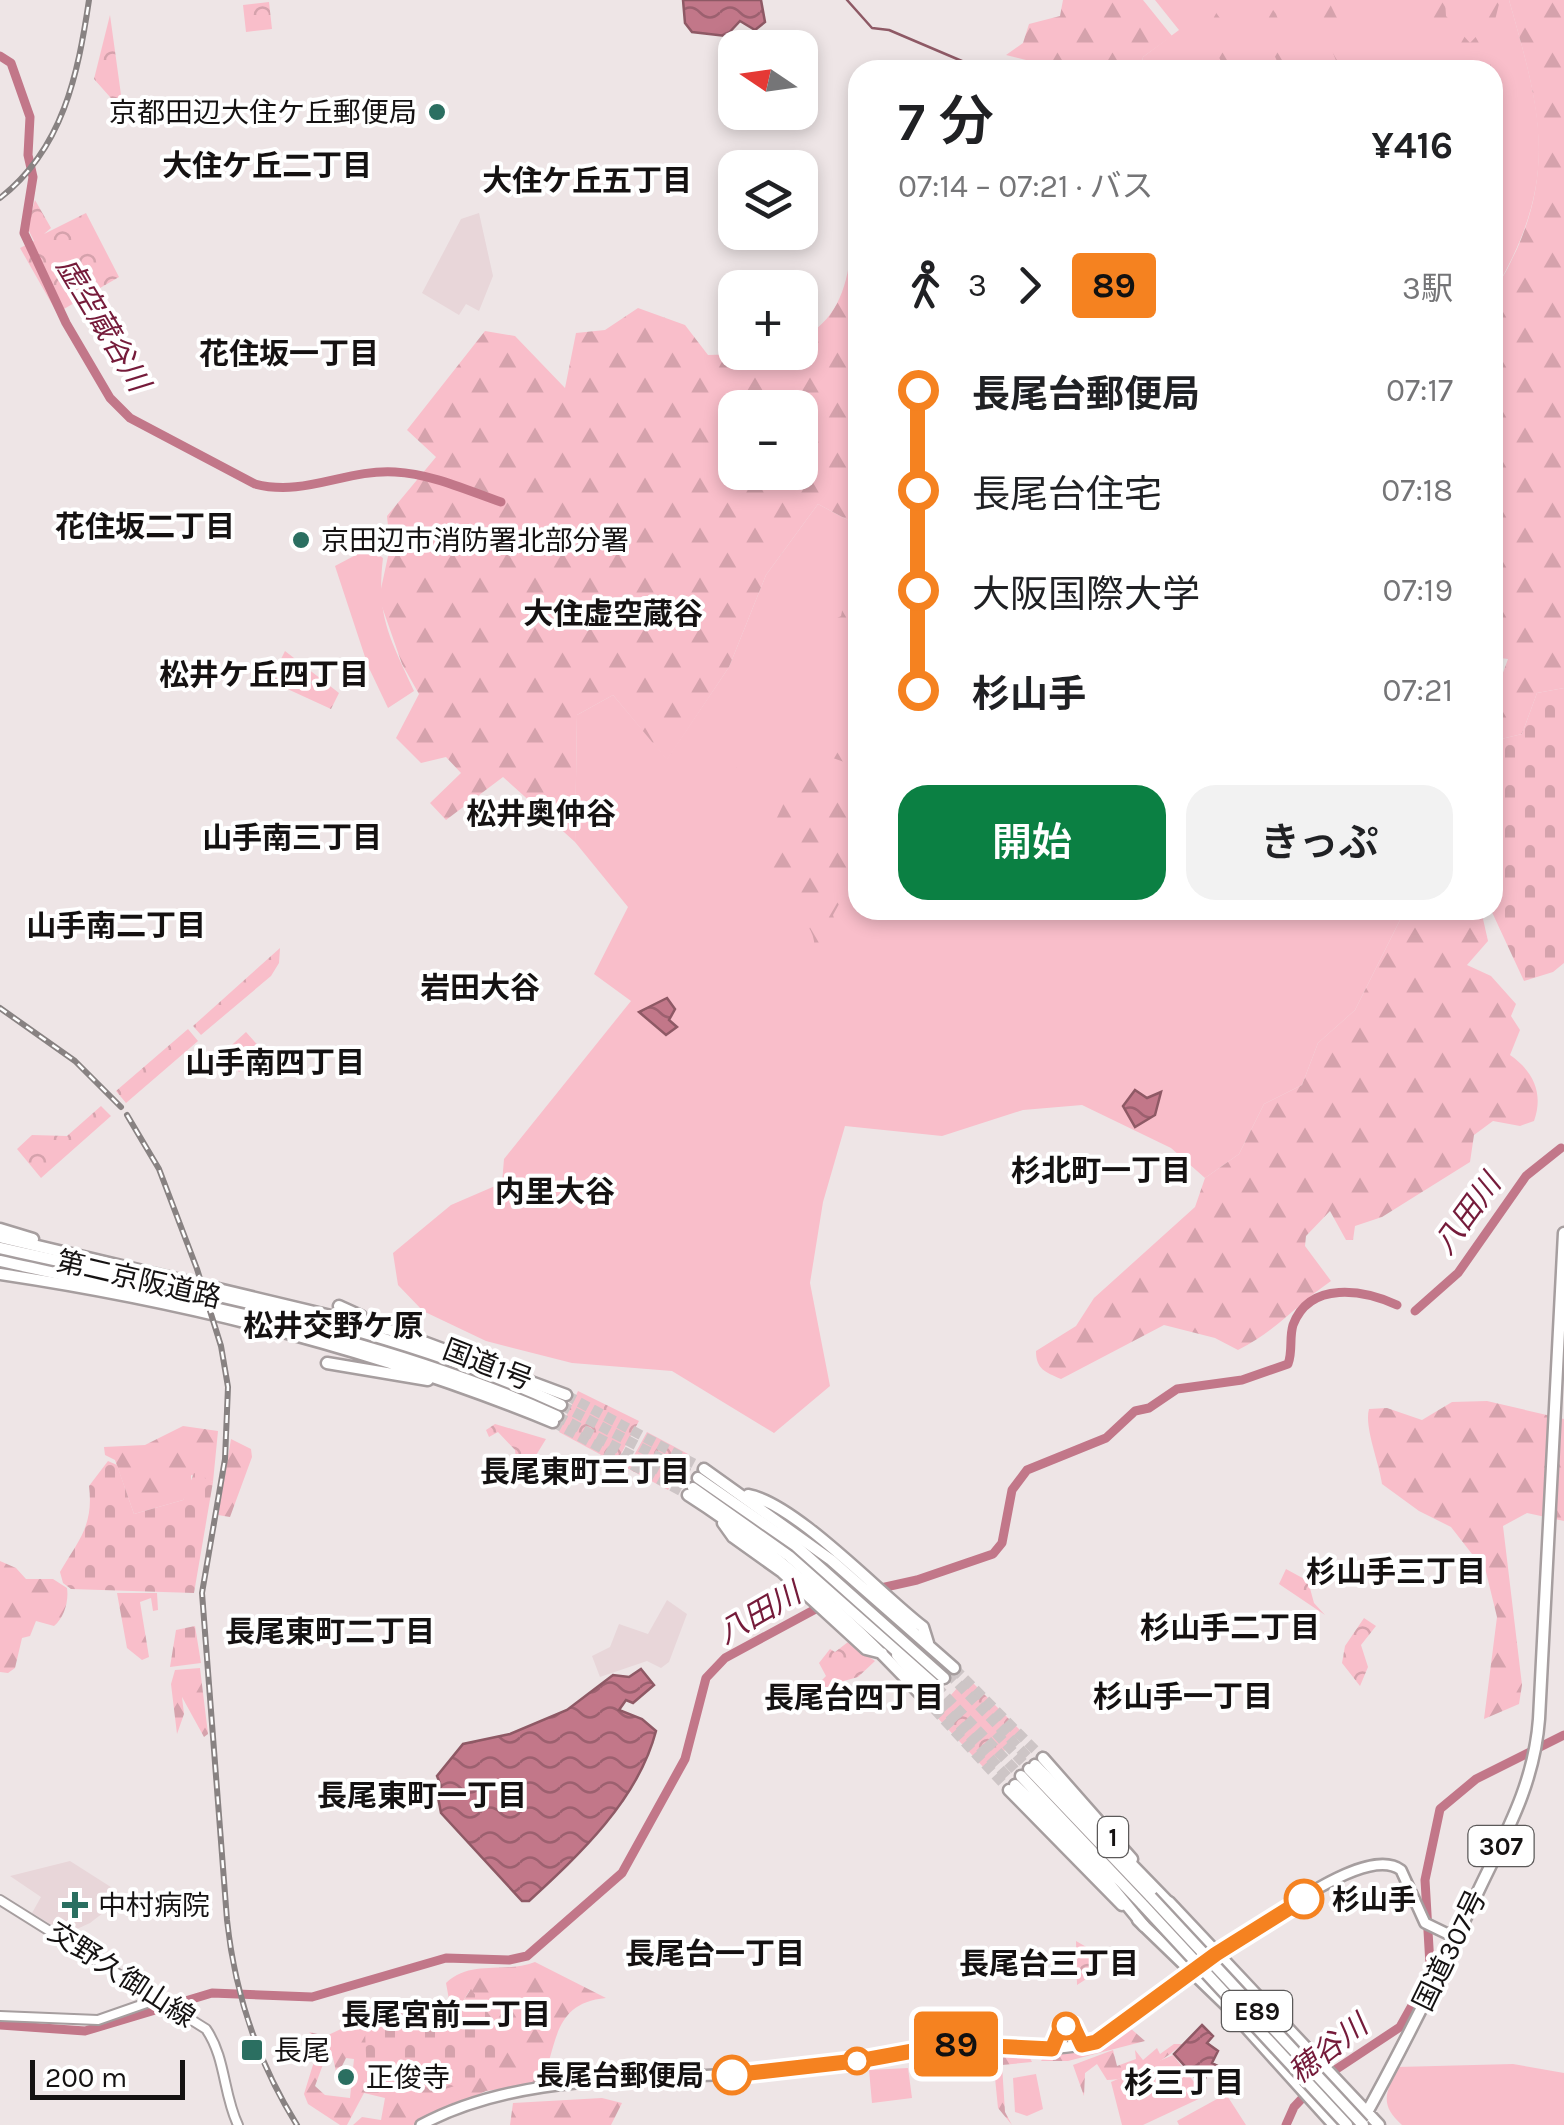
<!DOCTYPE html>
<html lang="ja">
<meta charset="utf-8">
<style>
:root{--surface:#fff;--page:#f2f2f2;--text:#202124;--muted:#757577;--accent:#0b8043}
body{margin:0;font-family:Karla,"Noto Sans JP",sans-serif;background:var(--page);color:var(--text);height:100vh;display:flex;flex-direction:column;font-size:38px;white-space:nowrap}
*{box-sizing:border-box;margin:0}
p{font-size:32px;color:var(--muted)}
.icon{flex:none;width:55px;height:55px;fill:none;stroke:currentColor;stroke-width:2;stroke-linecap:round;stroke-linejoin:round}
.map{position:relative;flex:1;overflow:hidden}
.drawer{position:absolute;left:848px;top:60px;width:655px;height:860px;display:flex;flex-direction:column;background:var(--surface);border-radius:30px;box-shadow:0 5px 15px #0003}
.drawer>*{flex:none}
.badge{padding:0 20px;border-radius:8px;font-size:35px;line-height:65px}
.needle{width:65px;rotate:283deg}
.tools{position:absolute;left:718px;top:30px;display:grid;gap:20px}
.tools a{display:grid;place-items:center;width:100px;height:100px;border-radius:20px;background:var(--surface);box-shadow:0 5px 15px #0003;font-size:50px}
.scale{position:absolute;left:30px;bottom:25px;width:155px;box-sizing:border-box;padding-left:10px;border:5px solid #151212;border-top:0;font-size:28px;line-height:35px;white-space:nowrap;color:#151212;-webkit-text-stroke:8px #fff;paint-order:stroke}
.map>.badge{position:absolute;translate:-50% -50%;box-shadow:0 0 0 5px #fff}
.legs{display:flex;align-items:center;gap:15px;height:110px;padding:0 50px;font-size:32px}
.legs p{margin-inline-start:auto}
.headline{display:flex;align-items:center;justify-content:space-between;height:170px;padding:0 50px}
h1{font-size:55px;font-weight:600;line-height:75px}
.action{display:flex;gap:20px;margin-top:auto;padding:20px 50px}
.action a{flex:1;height:115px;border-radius:30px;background:var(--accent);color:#fff;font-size:40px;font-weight:600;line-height:115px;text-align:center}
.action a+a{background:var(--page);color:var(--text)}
ul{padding:0 50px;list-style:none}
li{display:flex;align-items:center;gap:35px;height:100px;font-size:38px}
li i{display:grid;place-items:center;width:15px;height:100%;margin:0 12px;background:currentColor}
li i::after{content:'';width:25px;height:25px;margin:-12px;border:8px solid;border-radius:50%;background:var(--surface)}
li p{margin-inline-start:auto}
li:first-child i{background:linear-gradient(#0000 50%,currentColor 0)}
li:last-child i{background:linear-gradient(currentColor 50%,#0000 0)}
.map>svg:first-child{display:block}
.built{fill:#e8d6d9}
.green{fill:#f9beca}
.forest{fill:url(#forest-firs);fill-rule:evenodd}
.cemetery{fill:url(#cemetery-stones)}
.park{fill:url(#park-crowns)}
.water{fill:url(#water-waves);stroke:#8e5965;stroke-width:2.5}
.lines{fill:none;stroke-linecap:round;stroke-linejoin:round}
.stream{stroke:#8e5965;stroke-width:2.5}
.river{stroke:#c27789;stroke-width:9}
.trunk-tunnel{stroke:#cdc5c6;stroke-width:10;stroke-dasharray:10 5;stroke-linecap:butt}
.motorway-tunnel{stroke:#cdc5c6;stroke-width:10;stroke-dasharray:10 5;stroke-linecap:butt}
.secondary-casing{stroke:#a69e9f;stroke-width:12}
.primary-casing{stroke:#a69e9f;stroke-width:14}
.trunk-casing{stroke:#a69e9f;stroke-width:15}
.motorway-casing{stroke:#a69e9f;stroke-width:15}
.secondary{stroke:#fff;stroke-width:8}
.primary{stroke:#fff;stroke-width:9}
.trunk{stroke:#fff;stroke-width:10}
.motorway{stroke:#fff;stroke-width:10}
.rail-casing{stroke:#888282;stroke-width:6}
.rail{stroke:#fff;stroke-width:2.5;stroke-dasharray:8;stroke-linecap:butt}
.motorway-bridge-casing{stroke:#a69e9f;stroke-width:15;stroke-linecap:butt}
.motorway-bridge{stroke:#fff;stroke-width:10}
.line-1-casing{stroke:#fff;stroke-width:22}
.line-1{stroke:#f58220;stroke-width:15}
.poi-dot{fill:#2b6f61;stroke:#fff;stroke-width:4}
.stop-1-dot{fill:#fff;stroke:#f58220;stroke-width:5}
.labels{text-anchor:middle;stroke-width:8;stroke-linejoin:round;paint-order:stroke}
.shield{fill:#fff;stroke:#5b5959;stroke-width:2.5}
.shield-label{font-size:25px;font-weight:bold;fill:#151212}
.poi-label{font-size:28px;fill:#151212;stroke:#fff;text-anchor:start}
.street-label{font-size:28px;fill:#151212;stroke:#fff}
.stop-label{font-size:28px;font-weight:bold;fill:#151212;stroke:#fff;text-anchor:start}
.neighbourhood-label{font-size:30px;font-weight:bold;fill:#151212;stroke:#fff}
.water-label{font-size:30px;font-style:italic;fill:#751b3a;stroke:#fff}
</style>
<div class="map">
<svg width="1564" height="2125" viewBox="0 0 1564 2125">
<defs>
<pattern id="forest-firs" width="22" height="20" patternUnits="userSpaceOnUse" patternTransform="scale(2.5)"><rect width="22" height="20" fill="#f9beca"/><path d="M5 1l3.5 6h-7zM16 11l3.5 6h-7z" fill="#d5a2ac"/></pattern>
<pattern id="cemetery-stones" width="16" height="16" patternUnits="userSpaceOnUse" patternTransform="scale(2.5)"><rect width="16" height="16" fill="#f9beca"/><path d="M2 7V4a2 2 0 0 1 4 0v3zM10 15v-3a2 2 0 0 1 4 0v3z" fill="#d5a2ac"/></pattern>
<pattern id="park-crowns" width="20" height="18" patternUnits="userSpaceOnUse" patternTransform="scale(2.5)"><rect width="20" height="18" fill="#f9beca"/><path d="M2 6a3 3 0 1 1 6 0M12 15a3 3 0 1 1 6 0" fill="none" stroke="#d5a2ac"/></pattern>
<pattern id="water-waves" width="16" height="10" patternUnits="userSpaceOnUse" patternTransform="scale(2.5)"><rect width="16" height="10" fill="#c27789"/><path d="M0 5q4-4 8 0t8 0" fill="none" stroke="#9c606f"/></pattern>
</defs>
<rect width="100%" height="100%" fill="#eee5e6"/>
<!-- built -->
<path class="built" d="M479 213 493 276 479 311 466 304 459 315 422 293 461 219Z
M667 1600 687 1614 669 1662 661 1668 647 1661 600 1677 592 1656 610 1647 619 1624 648 1634Z
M70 1861 125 1896 90 1923 66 1934 32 1913 41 1897 10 1876Z"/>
<!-- green -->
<path class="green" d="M1155 0H1509C1541 112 1560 175 1499 283L1493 288 1492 70H1141L1143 57 1179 30Z
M818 504 857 525 858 910H1405L1355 1010 1318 1043 1302 1085 1264 1104 1239 1154 1205 1178 1171 1148 1082 1105 1023 1110 942 1136 845 1126 823 1202 810 1283 830 1386 774 1433 672 1371 572 1363 486 1341 423 1311 398 1285 393 1253 451 1205 502 1183 504 1159 631 1001 594 974 628 907 575 842 577 715 613 695 667 759 729 667 766 575Z
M369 548 383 558C376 617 390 638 414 691L388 708 368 666 335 566Z
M1173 2055 1205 2096 1143 2125H1122L1111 2082Z
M1513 2064 1564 2073V2125H1402C1379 2104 1386 2094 1397 2067Z
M908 2068 912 2098 872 2103 869 2070Z
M1036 2074 1043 2109 1027 2116 1015 2112 1013 2078Z
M1226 2094 1246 2125H1179L1177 2121Z"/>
<!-- forest -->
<path class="forest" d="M1063 0H1143L1172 36 1143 57 1141 70H1066L1006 55 1023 43 1029 24 1060 16Z
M1187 0H1207L1247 56 1245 70H1226Z
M1244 0H1266L1276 14 1298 70H1281L1255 12Z
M1311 0H1328L1353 50 1357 70H1340Z
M1414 0H1445L1446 16 1470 43 1487 25 1490 0H1500L1489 44 1491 70H1471V59C1438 48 1418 36 1414 0Z
M1509 0H1564V688L1537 693 1522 734 1493 741V700L1508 659 1492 657V288C1505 279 1510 262 1517 249 1557 159 1534 89 1509 0Z
M857 178V525L818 504 766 575 729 667 667 760 613 695 577 715 575 842 503 777 446 820 430 803 461 773 446 757 421 763 396 738 419 694 402 664 379 598 390 547 387 516 436 457 407 430 485 331 515 336 565 388 576 333 605 330 638 308 685 325 708 355 800 352V339C862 309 848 234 857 178ZM735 408H800V472H735Z
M857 587V645L839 648 826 632 828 623 841 616 845 597Z
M857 716V741L850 764 830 757 820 783H849L857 826 844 895 833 915C842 938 833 961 820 983 810 970 816 957 814 941 812 926 799 917 791 905L796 877 771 872 761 851 783 805 799 786 798 764Z
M779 733 784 741 756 771 734 776 737 764 750 759Z
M1405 910H1481L1488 941 1467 965 1491 976 1516 1004 1511 1016 1520 1030 1510 1055C1533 1071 1544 1093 1534 1121L1520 1126 1493 1121 1474 1135 1470 1162 1382 1217 1355 1226 1353 1240H1346L1330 1211 1306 1236 1305 1246 1331 1281C1296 1305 1275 1332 1238 1350L1215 1338 1164 1325 1061 1379C1045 1372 1036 1369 1036 1351L1076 1326 1094 1298 1195 1207 1205 1178 1239 1154 1264 1104 1302 1085 1318 1043 1355 1010Z
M1487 1401 1564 1419V1521L1527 1513 1503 1526 1522 1685 1519 1704 1484 1719 1497 1617 1486 1572 1451 1527 1419 1511 1382 1484C1379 1462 1364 1427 1369 1409L1387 1408 1422 1420 1452 1402Z
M183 1426 218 1431 213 1482 191 1475V1487L183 1500 134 1514 115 1460 105 1455 104 1447 145 1445Z
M231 1439 251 1449 252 1457 230 1517 218 1515Z
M0 1561 16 1568 26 1579H53L67 1588C69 1601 64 1618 54 1626L36 1621 30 1636 22 1638 15 1668 8 1673 0 1672Z
M117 1593H157L158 1610 153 1611 151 1598 140 1602 149 1657 142 1660 127 1648Z
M200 1668 208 1734 204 1737 182 1697 184 1714 177 1734 171 1684 175 1670Z
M535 1962 606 1998C551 2003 558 2047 541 2083L486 2091 413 2125H353L362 2117 381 2120 385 2098 364 2093 347 2125H340L308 2104 304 2094 320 2042 309 2032 326 2036 341 2029 345 2013 400 2000 432 2010 450 2005 446 1983C472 1959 503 1974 535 1962ZM470 1990 491 2017 368 2077 401 2020 449 2023ZM333 2058 337 2076 346 2058 354 2059 350 2098 325 2095 315 2086 325 2059Z
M1129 2027 1145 2041 1068 2061H1041L1046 2054 1098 2045Z
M1174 2044H1182C1164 2061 1132 2080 1107 2080L1097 2064 1085 2073 1084 2096 1073 2065 1113 2050 1117 2066 1136 2059 1135 2050 1143 2060 1157 2048 1160 2054Z
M997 2052 1028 2054 1032 2062 1002 2065 1005 2112 1012 2125 998 2108 993 2058Z
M602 2098 622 2103 611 2125H510L513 2103Z"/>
<!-- cemetery -->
<path class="cemetery" d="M1564 688V963L1553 972 1524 981 1491 910 1493 741 1522 734 1537 693Z
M108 1461 117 1465 134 1514 183 1500 194 1473 213 1482 194 1593 71 1589 63 1583 60 1572C78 1541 94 1526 89 1486Z
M195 1626 201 1663 170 1667 176 1630Z
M471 1989 491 2017 501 2022 493 2074 442 2090 367 2077 365 2031 401 2020 408 2024 449 2023Z"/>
<!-- park -->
<path class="park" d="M269 2 272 29 246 32 243 5Z
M110 15 122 102 118 106 94 79Z
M35 200 51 228 44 234 86 213 119 277 57 313 20 248 34 241 27 227Z
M285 651 339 693 331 709 270 681Z
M280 948 279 963 271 976 201 1035 193 1026Z
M188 1029 198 1041 126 1103 116 1091Z
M246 1032 263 1051 239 1072 223 1053Z
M101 1106 111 1116 41 1178 17 1149 32 1135 67 1136Z
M578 1391 639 1421 616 1463 559 1432Z
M495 1424 546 1439 519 1483 515 1450 498 1432 489 1437 486 1430Z
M647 1432 688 1454 668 1490 627 1468Z
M1286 1569 1308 1581 1314 1603 1325 1615 1279 1584Z
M1364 1618 1376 1626 1361 1645 1368 1667 1360 1686 1342 1663 1345 1646Z
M848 1642 875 1661 858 1677 833 1684 838 1698 825 1687H815L826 1676 819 1663 830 1649 835 1652Z
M967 1677 1023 1733 985 1769 934 1714Z
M1076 1941 1095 1952 1094 1974 1077 1985Z"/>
<!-- water -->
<path class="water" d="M683 0H761L765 22 755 30 740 21 726 36 692 32 685 23Z
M667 998 675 1009 669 1020 677 1027 666 1035 639 1012Z
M1135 1090 1147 1098 1161 1092 1155 1115 1135 1127 1123 1106Z
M641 1669 654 1685 633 1703 626 1700 619 1710 642 1719 656 1731C638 1800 580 1854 529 1901H522L441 1813 437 1792 441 1786 437 1776 463 1744 510 1734 567 1710 613 1675 629 1677Z
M1202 2025 1213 2036 1207 2043 1218 2051 1212 2063 1218 2066 1210 2068 1202 2085 1174 2054Z"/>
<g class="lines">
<!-- stream -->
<path class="stream" d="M847 0 872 28 889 30 983 70"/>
<!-- river -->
<path class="river" d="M0 56 11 63 30 117 28 155 33 177 24 233 66 323 110 398 130 418 255 484C305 497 346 469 395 472 432 474 466 490 501 502
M1415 1311 1458 1273 1526 1176 1561 1148
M0 2025 85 2031 212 1993 312 1997 446 1958 509 1960 527 1956 622 1873 685 1759 706 1678 725 1658 836 1598 917 1580 993 1554 1002 1543 1012 1490 1027 1470 1106 1438 1135 1411 1149 1408 1177 1389 1242 1380 1288 1364C1293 1351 1289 1338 1293 1325 1310 1280 1364 1290 1397 1305
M1326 2076 1400 2027 1419 1993 1430 1965 1425 1880 1440 1809 1476 1779 1564 1735
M1286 2125 1294 2107 1310 2090"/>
<!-- trunk-tunnel -->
<path class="trunk-tunnel" d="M566 1395 704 1469
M553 1422 688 1495
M954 1668 1043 1758
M924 1698 1009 1790"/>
<!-- motorway-tunnel -->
<path class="motorway-tunnel" d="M561 1405 698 1478
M557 1416 693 1488
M948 1673 1035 1765
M936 1686 1021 1776
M929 1692 1015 1785
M996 1733 1029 1769"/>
<defs>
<path id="secondary" d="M0 1900 206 2029C226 2058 223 2094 238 2125
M0 2016 98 2020 161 1998"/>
<path id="primary" d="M421 2125C525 2069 655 2083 770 2071 812 2067 856 2063 898 2055 915 2052 932 2045 950 2044 995 2041 1039 2055 1085 2044 1146 2030 1347 1829 1401 1870L1425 1923 1456 1938"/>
<path id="trunk" d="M0 1229 33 1239
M0 1237 394 1331 566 1395
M0 1274C188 1302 377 1350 553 1422
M339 1306 361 1316
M327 1363 428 1380
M704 1469 831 1560 954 1668
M688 1495C776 1551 853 1621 924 1698
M748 1495C795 1503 881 1595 923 1627L928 1643
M723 1523 733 1537 782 1572 866 1649 882 1653
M1043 1758 1132 1859
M1009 1790 1122 1905
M1169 1902 1379 2125
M1138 1920 1225 2004 1334 2125
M1360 2125C1401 2051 1439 1975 1475 1898 1503 1838 1534 1787 1539 1719L1564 1233"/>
<path id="motorway" d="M0 1248C190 1291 384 1323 561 1405
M0 1261C187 1303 381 1336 557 1416
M698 1478 796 1546 944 1678
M693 1488 789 1556 936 1686
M897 1655 929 1692
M1035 1765 1174 1908
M1029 1769 1151 1897
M1021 1776 1143 1905
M1015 1785 1083 1852 1144 1926"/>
</defs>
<!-- secondary casing -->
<use href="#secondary" class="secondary-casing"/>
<!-- primary casing -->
<use href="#primary" class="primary-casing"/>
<!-- trunk casing -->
<use href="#trunk" class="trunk-casing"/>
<!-- motorway casing -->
<use href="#motorway" class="motorway-casing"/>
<!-- secondary -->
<use href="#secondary" class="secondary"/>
<!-- primary -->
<use href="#primary" class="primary"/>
<!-- trunk -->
<use href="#trunk" class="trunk"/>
<!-- motorway -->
<use href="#motorway" class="motorway"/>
<defs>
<path id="rail" d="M0 198C63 149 78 74 89 0
M0 1008 75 1061 121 1107
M127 1115 159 1169 197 1269 221 1346 228 1387 225 1459 202 1593 227 1920C235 1995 257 2061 297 2125"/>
</defs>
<!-- rail casing -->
<use href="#rail" class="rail-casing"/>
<!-- rail -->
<use href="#rail" class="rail"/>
<defs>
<path id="motorway-bridge" d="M1151 1897 1363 2125
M1143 1905 1347 2125"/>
</defs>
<!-- motorway-bridge casing -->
<use href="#motorway-bridge" class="motorway-bridge-casing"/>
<!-- motorway-bridge -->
<use href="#motorway-bridge" class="motorway-bridge"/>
</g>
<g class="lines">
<defs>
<path id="line-1" d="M732 2075 864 2060 951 2044 1052 2049 1061 2027 1073 2026 1082 2045 1096 2042 1216 1954 1304 1899"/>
</defs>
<!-- line-1 casing -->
<use href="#line-1" class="line-1-casing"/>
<!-- line-1 -->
<use href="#line-1" class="line-1"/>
</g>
<!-- markers -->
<g class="poi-dot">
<circle cx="437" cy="112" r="10"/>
<circle cx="301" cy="540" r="10"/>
<path d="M70 1890h10v10h10v10h-10v10h-10v-10h-10v-10h10z"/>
<rect x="240" y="2038" width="24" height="24" rx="5"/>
<circle cx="346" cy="2077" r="10"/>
</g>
<g class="stop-1-dot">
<circle cx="1304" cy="1899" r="18"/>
<circle cx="1066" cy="2026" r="12"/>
<circle cx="857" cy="2061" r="12"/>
<circle cx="732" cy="2075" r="18"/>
</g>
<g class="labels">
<!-- shield labels -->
<g class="shield">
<rect x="1098" y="1817" width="30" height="40" rx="8"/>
<rect x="1468.5" y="1826" width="65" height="40" rx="8"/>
<rect x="1222" y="1991" width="70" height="40" rx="8"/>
</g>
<g class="shield-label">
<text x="1113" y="1846">1</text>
<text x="1501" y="1855">307</text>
<text x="1257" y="2020">E89</text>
</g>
<!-- poi labels -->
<g class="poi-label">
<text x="417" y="122" text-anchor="end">京都田辺大住ケ丘郵便局</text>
<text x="321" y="550">京田辺市消防署北部分署</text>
<text x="98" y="1915">中村病院</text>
<text x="274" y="2060">長尾</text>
<text x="366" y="2087">正俊寺</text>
</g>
<!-- street labels -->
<g class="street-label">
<text transform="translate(139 1279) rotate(13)" y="10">第二京阪道路</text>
<text transform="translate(488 1364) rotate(21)" y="10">国道1号</text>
<text transform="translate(1449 1950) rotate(-64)" y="10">国道307号</text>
<text transform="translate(122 1974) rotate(33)" y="10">交野久御山線</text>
</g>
<!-- stop labels -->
<g class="stop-label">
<text x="1332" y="1909">杉山手</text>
<text x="704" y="2085" text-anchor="end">長尾台郵便局</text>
</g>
<!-- neighbourhood labels -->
<g class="neighbourhood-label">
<text x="267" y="176">大住ケ丘二丁目</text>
<text x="587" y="191">大住ケ丘五丁目</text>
<text x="289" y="364">花住坂一丁目</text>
<text x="145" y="537">花住坂二丁目</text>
<text x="613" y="624">大住虚空蔵谷</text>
<text x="264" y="685">松井ケ丘四丁目</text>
<text x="541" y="824">松井奥仲谷</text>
<text x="292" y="848">山手南三丁目</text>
<text x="116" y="936">山手南二丁目</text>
<text x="480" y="998">岩田大谷</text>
<text x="275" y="1073">山手南四丁目</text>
<text x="1101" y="1181">杉北町一丁目</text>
<text x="555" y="1202">内里大谷</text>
<text x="333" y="1336">松井交野ケ原</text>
<text x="585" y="1482">長尾東町三丁目</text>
<text x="1396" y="1582">杉山手三丁目</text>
<text x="1230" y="1638">杉山手二丁目</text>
<text x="330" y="1642">長尾東町二丁目</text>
<text x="1183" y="1707">杉山手一丁目</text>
<text x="854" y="1708">長尾台四丁目</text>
<text x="422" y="1806">長尾東町一丁目</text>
<text x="715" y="1964">長尾台一丁目</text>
<text x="1049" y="1974">長尾台三丁目</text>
<text x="446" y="2025">長尾宮前二丁目</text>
<text x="1184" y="2093">杉三丁目</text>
</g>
<!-- water labels -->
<g class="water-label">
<text transform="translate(103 324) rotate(59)" y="10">虚空蔵谷川</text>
<text transform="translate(1467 1214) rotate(-54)" y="10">八田川</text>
<text transform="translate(759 1613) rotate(-30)" y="10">八田川</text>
<text transform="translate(1328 2049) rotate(-38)" y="10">穂谷川</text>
</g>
</g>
</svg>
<div class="tools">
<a><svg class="needle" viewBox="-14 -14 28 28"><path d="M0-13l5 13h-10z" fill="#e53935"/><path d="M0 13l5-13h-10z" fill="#757577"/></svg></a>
<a><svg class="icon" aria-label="layers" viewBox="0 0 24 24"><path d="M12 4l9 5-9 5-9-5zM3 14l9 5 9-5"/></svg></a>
<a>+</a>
<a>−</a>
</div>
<div class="scale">200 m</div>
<b class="badge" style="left:956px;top:2044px;background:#f58220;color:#111">89</b>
<section class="drawer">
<div class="headline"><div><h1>7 分</h1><p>07:14 – 07:21 · バス</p></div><b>¥416</b></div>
<div class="legs"><svg class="icon" aria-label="walk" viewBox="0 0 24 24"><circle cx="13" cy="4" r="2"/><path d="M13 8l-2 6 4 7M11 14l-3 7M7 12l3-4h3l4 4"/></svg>3<svg class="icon" aria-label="forward" viewBox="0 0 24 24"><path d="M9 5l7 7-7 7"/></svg><b class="badge" style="background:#f58220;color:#111">89</b><p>3駅</p></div>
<ul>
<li><i style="color:#f58220"></i><b>長尾台郵便局</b><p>07:17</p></li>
<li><i style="color:#f58220"></i><span>長尾台住宅</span><p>07:18</p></li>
<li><i style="color:#f58220"></i><span>大阪国際大学</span><p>07:19</p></li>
<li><i style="color:#f58220"></i><b>杉山手</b><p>07:21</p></li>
</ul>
<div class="action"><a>開始</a><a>きっぷ</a></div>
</section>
</div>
